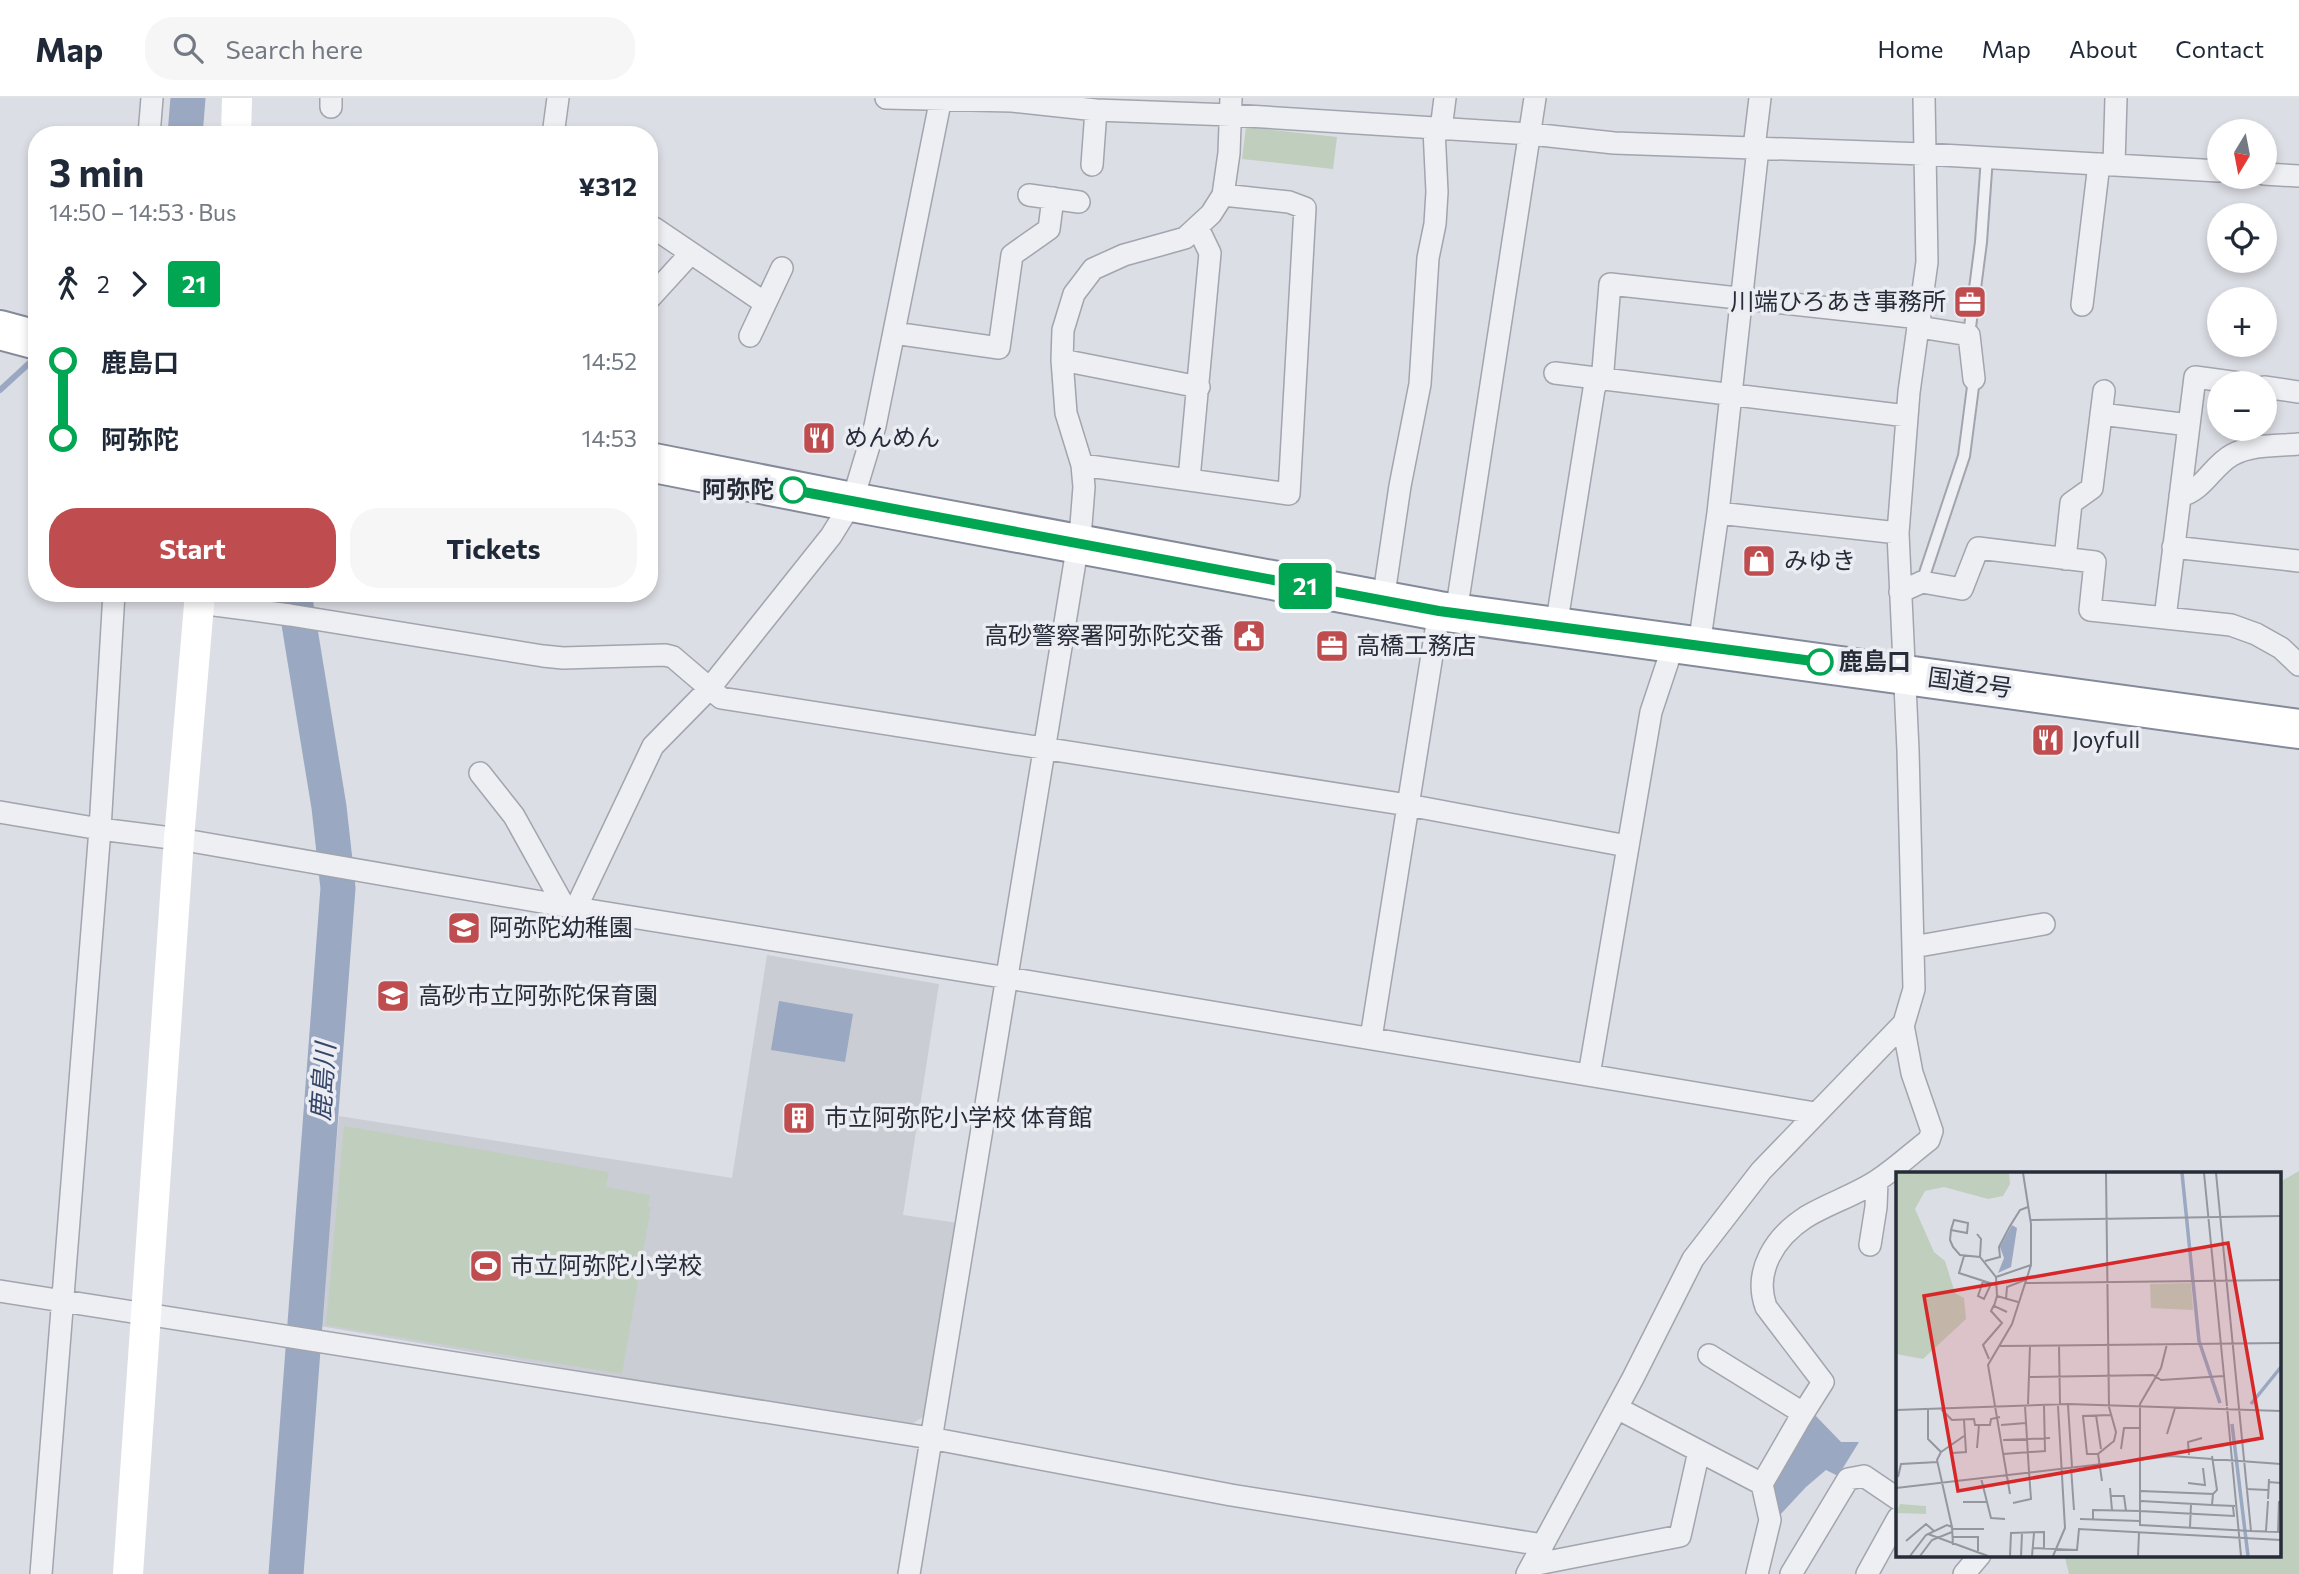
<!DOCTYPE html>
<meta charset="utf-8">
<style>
:root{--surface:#fff;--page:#f6f6f7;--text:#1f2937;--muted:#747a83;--line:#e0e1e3;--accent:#bf4c4e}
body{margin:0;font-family:Commissioner,"Noto Sans JP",sans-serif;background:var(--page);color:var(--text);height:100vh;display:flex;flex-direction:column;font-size:26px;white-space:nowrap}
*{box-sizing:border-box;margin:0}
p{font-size:23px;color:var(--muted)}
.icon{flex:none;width:38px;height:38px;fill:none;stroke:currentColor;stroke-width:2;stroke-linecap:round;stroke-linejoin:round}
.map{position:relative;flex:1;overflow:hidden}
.sheet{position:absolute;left:28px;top:28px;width:630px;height:476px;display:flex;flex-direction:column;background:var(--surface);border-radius:28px;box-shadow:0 4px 10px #0003}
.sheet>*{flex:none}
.badge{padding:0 14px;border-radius:5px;font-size:24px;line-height:46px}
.needle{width:46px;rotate:190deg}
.fabs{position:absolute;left:2207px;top:21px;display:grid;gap:14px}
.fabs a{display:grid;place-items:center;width:70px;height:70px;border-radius:50%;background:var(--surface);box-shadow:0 4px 10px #0003;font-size:35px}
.map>.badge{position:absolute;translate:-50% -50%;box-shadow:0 0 0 4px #fff}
.legs{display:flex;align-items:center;gap:10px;height:77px;padding:0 21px;font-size:23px}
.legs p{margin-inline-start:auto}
.headline{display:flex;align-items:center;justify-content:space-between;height:119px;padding:0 21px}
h1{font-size:38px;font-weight:700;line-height:52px}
.cta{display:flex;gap:14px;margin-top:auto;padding:14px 21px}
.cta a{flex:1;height:80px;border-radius:28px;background:var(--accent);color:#fff;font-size:28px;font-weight:700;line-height:80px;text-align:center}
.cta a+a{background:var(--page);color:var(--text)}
ul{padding:0 21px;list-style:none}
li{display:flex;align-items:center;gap:24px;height:77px;font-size:26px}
li i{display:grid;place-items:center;width:10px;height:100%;margin:0 9px;background:currentColor}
li i::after{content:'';width:18px;height:18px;margin:-9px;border:5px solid;border-radius:50%;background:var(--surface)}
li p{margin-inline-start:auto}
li:first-child i{background:linear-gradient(#0000 50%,currentColor 0)}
li:last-child i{background:linear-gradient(currentColor 50%,#0000 0)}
header{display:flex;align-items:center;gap:42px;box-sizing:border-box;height:98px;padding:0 35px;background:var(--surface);border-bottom:2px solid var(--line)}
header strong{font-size:33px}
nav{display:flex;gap:38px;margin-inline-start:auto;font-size:24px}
.search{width:490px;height:63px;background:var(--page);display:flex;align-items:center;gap:18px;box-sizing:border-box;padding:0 24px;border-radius:28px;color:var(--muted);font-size:26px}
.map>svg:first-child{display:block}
.built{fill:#cbcdd5}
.green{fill:#c0cebe}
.water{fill:#9aa8c2}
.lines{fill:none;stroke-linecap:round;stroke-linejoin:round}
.stream{stroke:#9aa8c2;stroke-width:6}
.river{stroke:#9aa8c2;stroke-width:35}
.lane-casing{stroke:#a2a5ae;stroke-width:14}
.street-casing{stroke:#a2a5ae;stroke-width:24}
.highway-casing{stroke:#858a9a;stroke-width:42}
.lane{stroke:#eeeff3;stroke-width:10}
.street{stroke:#eeeff3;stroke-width:21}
.secondary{stroke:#fff;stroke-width:30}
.highway{stroke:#fff;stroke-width:38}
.line-1-casing{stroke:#fff;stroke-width:16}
.line-1{stroke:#00a651;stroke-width:10}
.stop-1-dot{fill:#fff;stroke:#00a651;stroke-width:3.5}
.labels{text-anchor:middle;stroke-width:7;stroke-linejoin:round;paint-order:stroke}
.poi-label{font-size:24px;fill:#272c39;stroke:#ebedf3;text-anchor:start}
.stop-label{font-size:24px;font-weight:bold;fill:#272c39;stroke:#ebedf3;text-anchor:end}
.street-label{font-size:24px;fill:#272c39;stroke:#ebedf3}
.water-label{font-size:26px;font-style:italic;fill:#364669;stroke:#ebedf3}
.inset-river{fill:none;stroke:#9aa8c2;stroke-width:3.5}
.inset-road{fill:none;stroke:#9497a0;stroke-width:2}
.view{fill:#d62828;fill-opacity:0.15;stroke:#d62828;stroke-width:3.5}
.inset-edge{fill:none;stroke:#272c39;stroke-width:3.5}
</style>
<header>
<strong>Map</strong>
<div class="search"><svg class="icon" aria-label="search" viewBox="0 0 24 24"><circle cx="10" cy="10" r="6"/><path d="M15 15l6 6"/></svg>Search here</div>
<nav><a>Home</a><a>Map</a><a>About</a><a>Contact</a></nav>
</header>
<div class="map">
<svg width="2299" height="1476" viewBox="0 0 2299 1476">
<rect width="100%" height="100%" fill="#dcdee5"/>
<!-- built -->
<path class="built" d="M767 857 939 886 903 1117 959 1125 926 1317 907 1329 320 1228 339 1018 732 1080Z"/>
<!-- green -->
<path class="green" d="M1246 29 1337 39 1333 71 1242 61Z
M344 1028 609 1074 606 1089 650 1097 648 1109H651L622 1276 326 1227Z
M2299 1073V1476H2069L2065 1460 2061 1457H2280V1084Z"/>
<!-- water -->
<path class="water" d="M779 903 853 916 845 964 771 952Z
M1813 1315 1841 1344H1859L1838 1378 1826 1372 1806 1389 1779 1418 1772 1399 1774 1377Z"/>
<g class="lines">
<!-- stream -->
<path class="stream" d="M0 292 36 259"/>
<!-- river -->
<path class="river" d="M185 37 188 0
M286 1476 338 790 329 709 294 495"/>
<defs>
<path id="lane" d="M1969 237 1981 144 1987 59
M1922 484 1964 358 1974 281"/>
<path id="street" d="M886 0 1012 3 1096 12 1231 17 1531 36 1614 45 1924 56 2219 73
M331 9V0
M1441 31 1445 0
M149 37 152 0
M553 37 558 0
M1754 50 1760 0
M1092 67 1096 12
M2114 67 2116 0
M2264 76 2299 78
M1029 97 1079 104
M654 130 765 205
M649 201 691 155
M2082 207 2099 66
M1919 229 1969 237 1974 281
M894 235 999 250 1012 157 1049 131 1053 100
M750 238 782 170
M1062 262 1199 289
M1555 275 1907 318
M2264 289 2299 294
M2101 316 2189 327
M1082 367 1289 396 1305 110 1289 104 1223 97
M1189 381 1210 155 1198 130
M2180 398C2203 393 2212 368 2232 357 2252 346 2277 348 2299 346
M1718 415 1898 435
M2173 449 2299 463
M2065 461 2071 405 2092 390 2104 293
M1900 494 1922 484 1962 491 1978 450 2095 464 2090 512 2231 527 2256 536 2281 550 2299 567
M1383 503 1400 388 1420 286 1428 160 1435 126 1437 94 1434 31
M199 505 290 517 543 558 563 560 665 557 673 559 721 600 1408 707 1627 748
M1456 515 1535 0
M2165 520 2195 279 2239 285
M1556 529 1594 291 1603 272 1610 186 1920 220
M1699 548 1718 415 1758 50
M480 675 514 718 564 808
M0 714 100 731 179 741 576 810 1008 880 1815 1015
M576 810 653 648 709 591 831 438 852 404 875 328 941 0
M1913 849 2044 826
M1371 940 1439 513
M1589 977 1651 614 1674 545
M1870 1147 1876 1109 1877 1083
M0 1193 930 1340 1231 1397 1543 1447
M1709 1257 1798 1312 1799 1322 1762 1386
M1617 1310 1762 1386 1770 1422 1757 1476
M1799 1322 1823 1284 1766 1209C1753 1173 1775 1139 1806 1119 1829 1105 1856 1097 1878 1082 1896 1070 1912 1055 1929 1042L1932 1033 1912 975 1903 927
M1532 1467 1680 1438 1699 1353
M41 1476 100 731 114 495
M909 1476 1081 427 1084 389 1082 367 1066 315 1062 262 1063 232 1074 196 1093 171 1124 157 1185 140 1211 116 1223 97 1229 55 1231 0
M1527 1476 1633 1280 1693 1161 1761 1073 1904 925 1914 891 1908 652 1898 435 1909 294 1927 164 1924 0
M1791 1476 1848 1381 1864 1378 1898 1401
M1867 1476 1898 1420
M1964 1476 1980 1457"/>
<path id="highway" d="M0 232 37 242
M649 364 852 404 1439 513 2299 631"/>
</defs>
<!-- lane casing -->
<use href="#lane" class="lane-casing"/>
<!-- street casing -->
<use href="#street" class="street-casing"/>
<!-- highway casing -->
<use href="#highway" class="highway-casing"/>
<!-- lane -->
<use href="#lane" class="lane"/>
<!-- street -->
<use href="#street" class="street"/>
<!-- secondary -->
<path class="secondary" d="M236 37 237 0
M128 1476 179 741 200 495"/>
<!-- highway -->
<use href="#highway" class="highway"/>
</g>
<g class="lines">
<defs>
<path id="line-1" d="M793 392 1439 513 1820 564"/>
</defs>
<!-- line-1 casing -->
<use href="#line-1" class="line-1-casing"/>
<!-- line-1 -->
<use href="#line-1" class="line-1"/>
</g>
<!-- icons -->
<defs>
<symbol id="office-square" viewBox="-11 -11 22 22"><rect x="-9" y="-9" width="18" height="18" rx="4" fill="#bf4c4e" stroke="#ebedf3"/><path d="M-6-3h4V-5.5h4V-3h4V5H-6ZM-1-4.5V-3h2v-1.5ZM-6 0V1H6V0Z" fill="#fff"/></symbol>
<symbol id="restaurant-square" viewBox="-11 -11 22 22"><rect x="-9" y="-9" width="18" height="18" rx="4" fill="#bf4c4e" stroke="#ebedf3"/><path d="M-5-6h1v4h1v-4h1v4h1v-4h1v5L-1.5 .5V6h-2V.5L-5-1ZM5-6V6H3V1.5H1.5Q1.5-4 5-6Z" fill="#fff"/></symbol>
<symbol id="shop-square" viewBox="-11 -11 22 22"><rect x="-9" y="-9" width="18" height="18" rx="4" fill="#bf4c4e" stroke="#ebedf3"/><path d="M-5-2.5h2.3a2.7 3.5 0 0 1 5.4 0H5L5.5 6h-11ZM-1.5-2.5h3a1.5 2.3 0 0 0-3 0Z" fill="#fff"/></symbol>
<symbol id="civic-square" viewBox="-11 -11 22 22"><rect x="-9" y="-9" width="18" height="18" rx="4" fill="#bf4c4e" stroke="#ebedf3"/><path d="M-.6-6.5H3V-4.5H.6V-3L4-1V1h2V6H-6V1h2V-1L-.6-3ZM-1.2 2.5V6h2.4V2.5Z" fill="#fff"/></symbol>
<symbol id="school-square" viewBox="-11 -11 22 22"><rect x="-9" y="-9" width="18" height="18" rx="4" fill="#bf4c4e" stroke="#ebedf3"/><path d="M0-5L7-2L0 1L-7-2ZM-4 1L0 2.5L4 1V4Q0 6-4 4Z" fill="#fff"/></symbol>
<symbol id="building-square" viewBox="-11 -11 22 22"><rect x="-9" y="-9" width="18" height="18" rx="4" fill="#bf4c4e" stroke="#ebedf3"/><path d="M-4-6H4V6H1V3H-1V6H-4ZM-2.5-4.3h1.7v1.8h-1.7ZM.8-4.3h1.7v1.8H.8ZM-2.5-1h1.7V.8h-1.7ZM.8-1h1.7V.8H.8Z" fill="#fff"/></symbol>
<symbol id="stadium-square" viewBox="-11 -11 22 22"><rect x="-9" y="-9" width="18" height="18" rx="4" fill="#bf4c4e" stroke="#ebedf3"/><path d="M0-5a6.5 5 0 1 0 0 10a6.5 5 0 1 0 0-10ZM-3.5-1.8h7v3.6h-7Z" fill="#fff"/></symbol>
</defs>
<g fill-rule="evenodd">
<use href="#office-square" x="1951" y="185" width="38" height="38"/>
<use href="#restaurant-square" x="800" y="321" width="38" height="38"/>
<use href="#shop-square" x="1740" y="444" width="38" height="38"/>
<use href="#civic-square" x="1230" y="519" width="38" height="38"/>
<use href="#office-square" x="1313" y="529" width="38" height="38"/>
<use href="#restaurant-square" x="2029" y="623" width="38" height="38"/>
<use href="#school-square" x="445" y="811" width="38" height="38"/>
<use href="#school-square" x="374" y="879" width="38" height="38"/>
<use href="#building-square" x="780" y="1001" width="38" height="38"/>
<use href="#stadium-square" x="467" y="1149" width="38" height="38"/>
</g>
<!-- markers -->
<g class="stop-1-dot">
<circle cx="793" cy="392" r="12"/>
<circle cx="1820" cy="564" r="12"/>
</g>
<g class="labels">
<!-- poi labels -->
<g class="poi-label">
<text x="1946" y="212" text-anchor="end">川端ひろあき事務所</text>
<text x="844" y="348">めんめん</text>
<text x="1784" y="471">みゆき</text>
<text x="1224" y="546" text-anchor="end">高砂警察署阿弥陀交番</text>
<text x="1356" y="556">高橋工務店</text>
<text x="2072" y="650">Joyfull</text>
<text x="489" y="838">阿弥陀幼稚園</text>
<text x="418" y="906">高砂市立阿弥陀保育園</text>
<text x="824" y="1028">市立阿弥陀小学校 体育館</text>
<text x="510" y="1176">市立阿弥陀小学校</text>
</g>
<!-- stop labels -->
<g class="stop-label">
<text x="774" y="400">阿弥陀</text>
<text x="1839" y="572" text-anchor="start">鹿島口</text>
</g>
<!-- street labels -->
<g class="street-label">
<text transform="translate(1970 585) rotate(8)" y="8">国道2号</text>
</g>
<!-- water labels -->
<g class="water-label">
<text transform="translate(323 984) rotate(-86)" y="9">鹿島川</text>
</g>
</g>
<!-- overview -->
<g transform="translate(1896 1074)">
<rect width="385" height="385" fill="#dcdee5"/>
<path d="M0 1H113L114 12 107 24 92 27 48 15 29 19 19 37 38 80 49 89 59 121 68 126 70 147 27 187 0 182ZM295 111 297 138 255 136 254 112ZM4 332 30 334V342L0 341Z" fill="#c0cebe"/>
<path d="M116 53 121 56 115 95 102 101 108 86 104 75Z" fill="#9aa8c2"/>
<path class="inset-river" d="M286 1 303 169 324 231M355 232 385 195M336 252 352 384"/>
<path class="inset-road" d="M308 1 331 234M320 1 355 359 385 360M134 48 385 44M55 58 71 61 72 51 58 48 55 58 54 68 57 75 64 83 84 85 100 105 135 93M81 62 85 67 84 85M68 84 63 101 100 113M89 89 104 85 103 75 114 54 124 38 132 35M100 105 101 124 122 130M87 109 82 124 88 127 95 112M129 111 385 108M101 124 98 134 111 140M110 127 111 115 129 108M271 172 265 196 244 232V339L338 344 337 335M103 174 385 171M163 174 164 232M93 187 87 173 106 151 95 139 98 133M134 205 257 203 265 208 328 204M132 232 134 174M172 233 176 295M129 234 133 300M331 235 345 384M45 237 56 248 78 247 79 253H94L95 247 104 245M0 238 172 232 385 239M32 238V267L45 280 41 288 56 355M200 243 205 277M105 253 130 251M271 262 279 236M107 268 154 266M81 276 83 253M225 277 228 256H243M45 280 68 264M56 281 70 280 68 248M107 282 149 279 148 234M202 282H191L187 244 215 243M293 283 292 270 306 266M316 284 321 318 317 322M175 295 178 338M2 305 5 292 42 290M85 306 95 346 109 347M373 307 372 327 373 310 385 311M206 309 202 282 218 269 220 260 213 235 210 1M292 311 309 313 307 296M0 316 275 284 385 292M214 316 216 338M350 317 372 318M245 319 317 322 316 333 339 334M114 322 92 193 116 152 135 93V52L127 1M214 324H228L230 339M245 329 316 333M67 330H90M117 331 135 327 133 300M184 347 244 349M197 347V338L244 339V353L355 359M294 355 295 332M56 357H88M370 359 372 329M382 360 383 329M32 362 92 384M56 365H82V379M10 369 30 352 38 359M137 376 181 378 183 357 385 368M14 384 30 363 51 353 56 355 57 373M24 384 36 368 56 360M114 384 115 361 148 360V376M125 384 126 361M136 384 138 361M157 384 169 356 162 234M242 384 243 361"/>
<path class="view" d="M332 71 366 266 62 319 28 124Z"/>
<rect width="385" height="385" class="inset-edge"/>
</g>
</svg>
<div class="fabs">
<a><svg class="needle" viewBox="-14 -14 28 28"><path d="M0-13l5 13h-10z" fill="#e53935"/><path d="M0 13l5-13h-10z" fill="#747a83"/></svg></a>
<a><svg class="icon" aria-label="locate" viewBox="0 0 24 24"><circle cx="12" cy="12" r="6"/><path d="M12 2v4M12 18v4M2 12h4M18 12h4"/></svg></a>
<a>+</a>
<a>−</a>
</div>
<b class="badge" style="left:1305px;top:488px;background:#00a651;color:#fff">21</b>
<section class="sheet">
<div class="headline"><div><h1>3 min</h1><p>14:50 – 14:53 · Bus</p></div><b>¥312</b></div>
<div class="legs"><svg class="icon" aria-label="walk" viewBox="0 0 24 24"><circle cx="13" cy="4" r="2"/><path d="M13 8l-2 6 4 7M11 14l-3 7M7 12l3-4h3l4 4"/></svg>2<svg class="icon" aria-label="forward" viewBox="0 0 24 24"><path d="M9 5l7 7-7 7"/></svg><b class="badge" style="background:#00a651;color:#fff">21</b></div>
<ul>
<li><i style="color:#00a651"></i><b>鹿島口</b><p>14:52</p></li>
<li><i style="color:#00a651"></i><b>阿弥陀</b><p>14:53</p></li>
</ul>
<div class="cta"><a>Start</a><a>Tickets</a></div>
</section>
</div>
